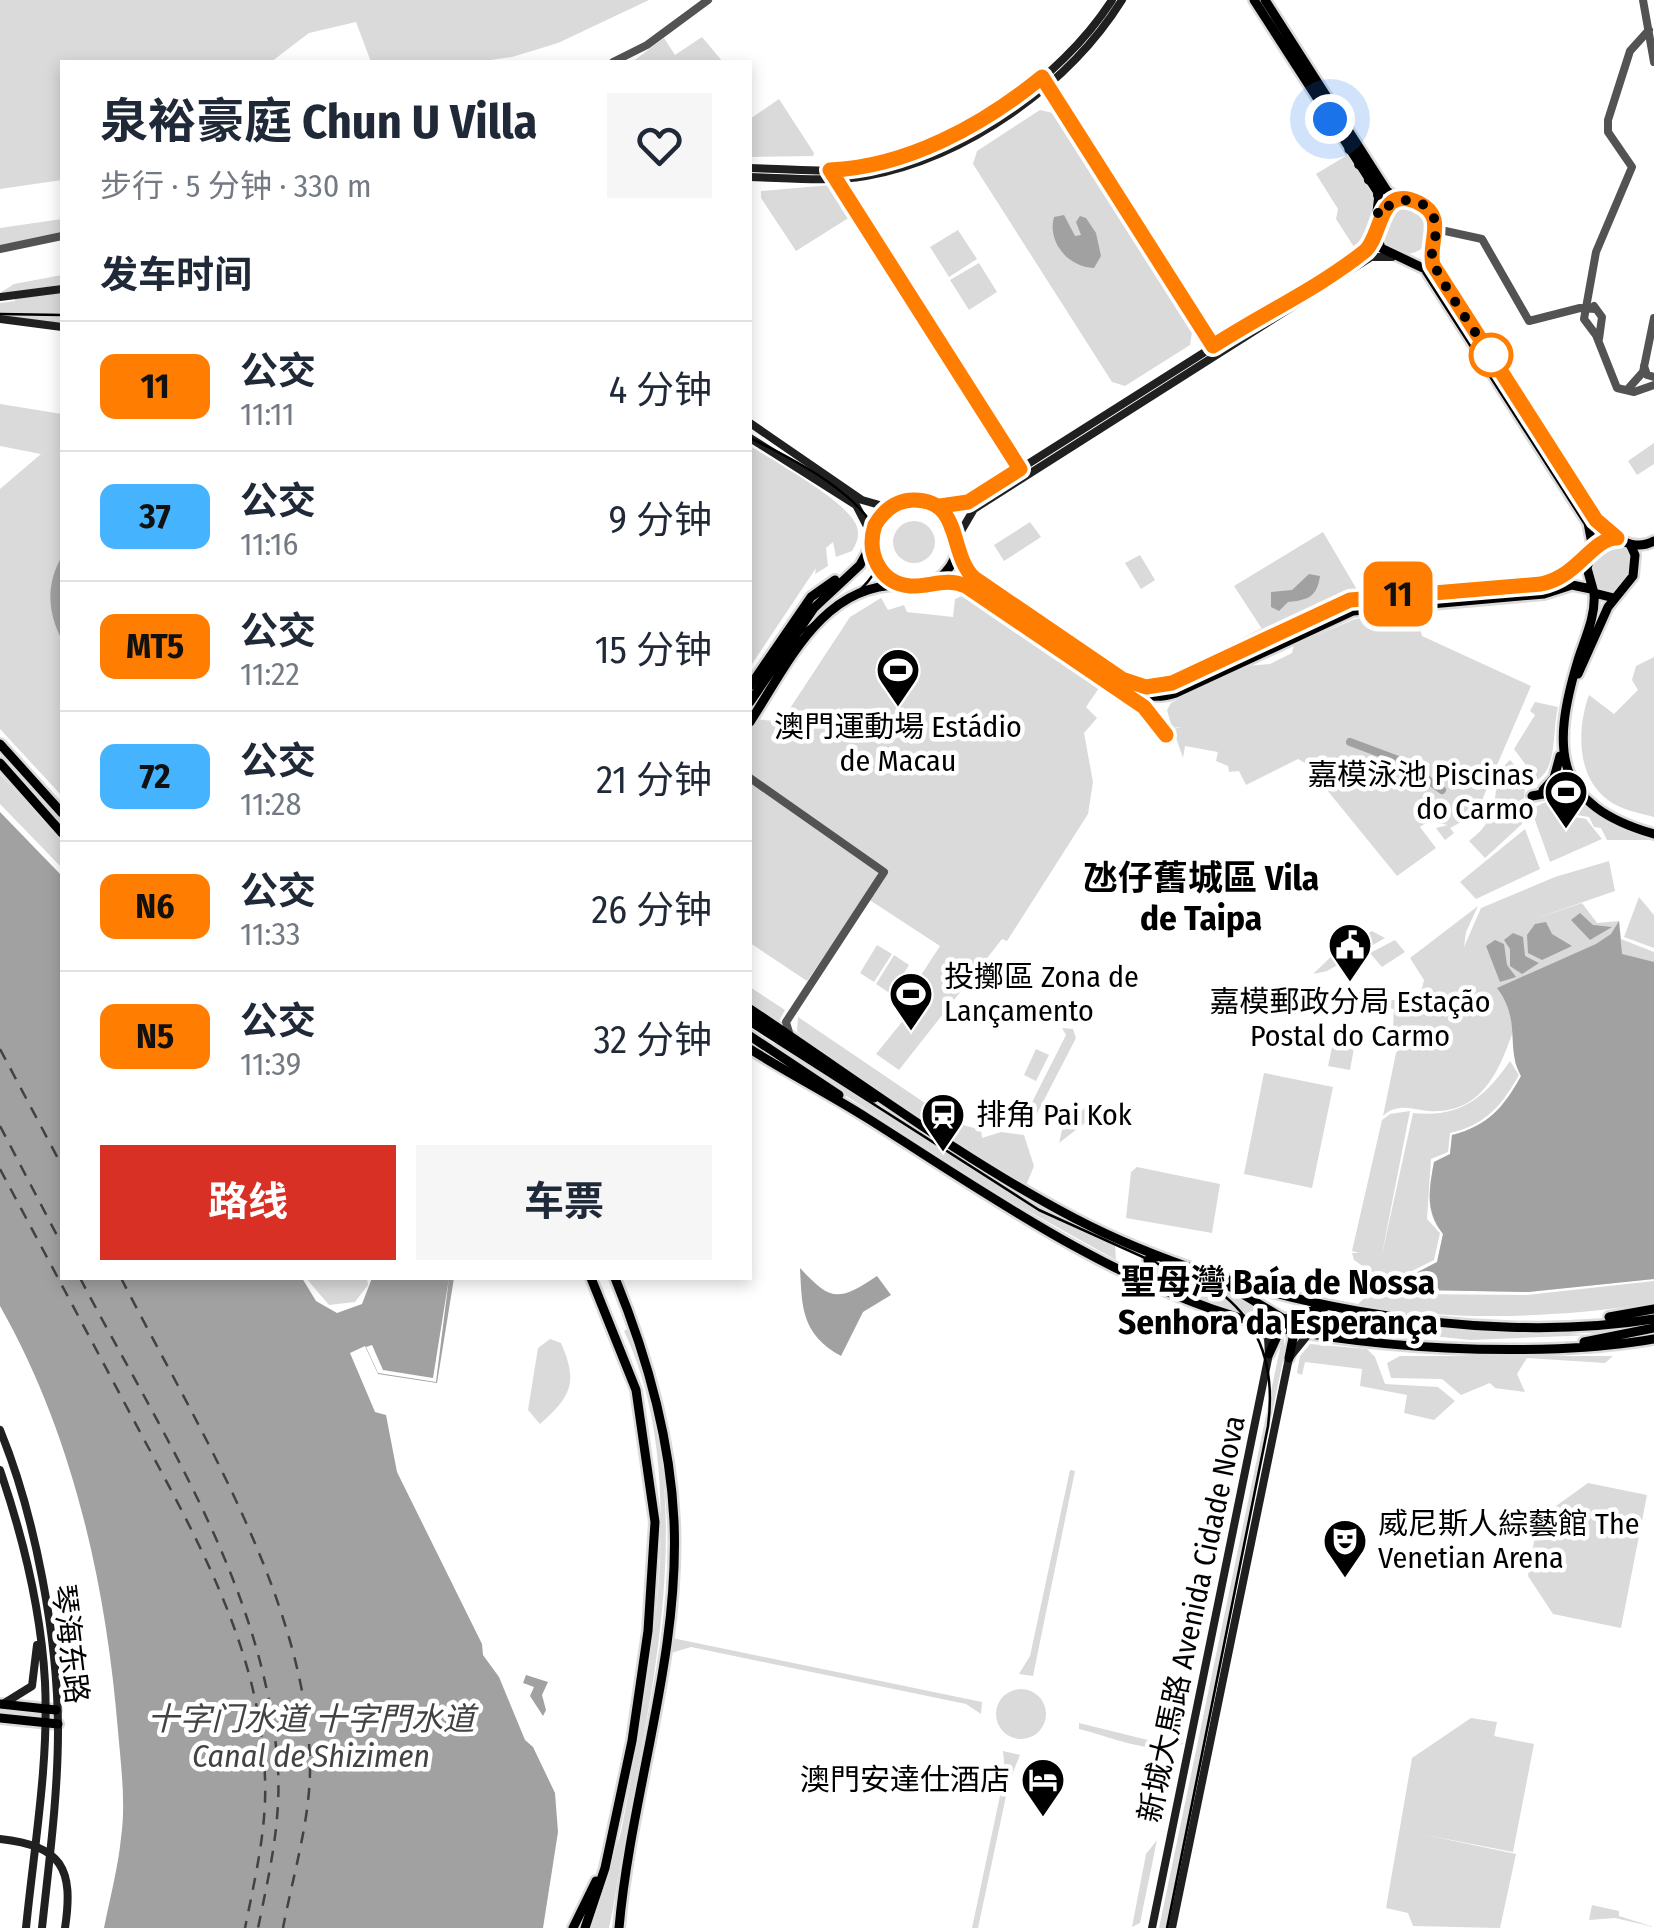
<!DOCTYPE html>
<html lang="zh">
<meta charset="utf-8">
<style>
:root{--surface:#fff;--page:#f6f6f7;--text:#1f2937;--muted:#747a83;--line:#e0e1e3;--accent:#d93025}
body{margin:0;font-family:"Fira Sans Condensed","Noto Sans SC",sans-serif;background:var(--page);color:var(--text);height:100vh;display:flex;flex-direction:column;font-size:38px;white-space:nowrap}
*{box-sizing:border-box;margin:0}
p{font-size:32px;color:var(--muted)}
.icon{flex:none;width:55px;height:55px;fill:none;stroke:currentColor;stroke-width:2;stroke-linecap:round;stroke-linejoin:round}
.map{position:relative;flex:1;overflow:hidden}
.details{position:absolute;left:60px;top:60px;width:692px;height:1220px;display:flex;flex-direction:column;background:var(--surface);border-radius:0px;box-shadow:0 5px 15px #0003}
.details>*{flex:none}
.badge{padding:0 20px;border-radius:15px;font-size:35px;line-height:65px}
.you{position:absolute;width:50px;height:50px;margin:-25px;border:8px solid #fff;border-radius:50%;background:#1a73e8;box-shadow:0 0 0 15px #1a73e833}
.map>.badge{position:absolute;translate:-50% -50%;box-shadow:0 0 0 5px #fff}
h2{padding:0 40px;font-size:38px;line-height:90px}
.round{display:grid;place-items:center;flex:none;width:105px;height:105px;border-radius:0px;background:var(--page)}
.summary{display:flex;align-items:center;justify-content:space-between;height:170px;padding:0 40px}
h1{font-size:48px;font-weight:700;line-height:75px}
.cta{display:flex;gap:20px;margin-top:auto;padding:20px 40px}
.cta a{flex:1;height:115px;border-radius:0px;background:var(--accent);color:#fff;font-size:40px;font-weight:700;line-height:115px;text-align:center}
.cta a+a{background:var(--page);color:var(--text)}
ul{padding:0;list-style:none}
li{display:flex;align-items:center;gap:30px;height:130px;padding:0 40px;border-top:2px solid var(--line)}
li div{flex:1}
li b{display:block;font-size:38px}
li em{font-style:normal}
li .badge{min-width:110px;font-weight:700;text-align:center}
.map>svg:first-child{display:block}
.green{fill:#dadada}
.water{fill:#a1a1a1}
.pier{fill:#fff}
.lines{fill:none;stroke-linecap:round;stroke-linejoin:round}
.canal{stroke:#a1a1a1;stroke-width:8}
.ferry{stroke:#424242;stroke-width:2.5;stroke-dasharray:12 10;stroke-linecap:butt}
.primary-casing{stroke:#dbdbdb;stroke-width:14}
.tertiary{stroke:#535353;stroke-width:8}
.secondary{stroke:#202020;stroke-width:8}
.primary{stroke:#000;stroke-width:9}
.tram{stroke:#000;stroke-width:2.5}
.secondary-bridge{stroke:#202020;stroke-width:8}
.line-casing{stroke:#fff;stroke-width:22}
.line{stroke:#ff7d00;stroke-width:15}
.walk{stroke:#000;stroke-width:10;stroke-dasharray:0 18}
.stop-dot{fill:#fff;stroke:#ff7d00;stroke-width:5}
.labels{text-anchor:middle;stroke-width:9;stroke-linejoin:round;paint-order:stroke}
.poi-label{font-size:30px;fill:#000;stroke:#fff;text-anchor:start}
.street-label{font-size:30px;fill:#000;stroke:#fff}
.water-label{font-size:32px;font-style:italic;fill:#424242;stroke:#fff}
.quarter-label{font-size:35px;font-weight:bold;fill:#000;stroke:#fff}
</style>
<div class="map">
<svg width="1654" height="1928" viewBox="0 0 1654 1928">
<rect width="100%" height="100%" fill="#fff"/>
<!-- green -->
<path class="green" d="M0 0H649L558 43 512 57 476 62H371L356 22 309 33 271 62H62V180L0 189Z
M702 37 723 62H632L664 38 675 55Z
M779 99 814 153 813 156 750 157V119Z
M1040 110 1053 113 1192 332 1190 345 1125 386 1112 382 973 164 977 151Z
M1349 154 1374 197 1367 236 1354 247 1336 219 1338 209 1316 174Z
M831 185 850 217 796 251 761 198V191Z
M1381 229a25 25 0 1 1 50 0a25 25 0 1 1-50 0Z
M62 219V232L0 246V228Z
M958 230 977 259 949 277 930 247Z
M979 263 997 292 969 310 950 280Z
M62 275V285L0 293 14 284Z
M62 292V324L0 318V303L15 301 14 297Z
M0 404 62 414V796L0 729V489L41 454 0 446Z
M1654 443V464L1637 475 1628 461Z
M750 446C777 463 840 498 854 521 861 531 858 542 852 551L836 557 833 542 826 548 828 566 815 574 816 568 750 667Z
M893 542a21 21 0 1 1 42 0a21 21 0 1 1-42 0Z
M1030 522 1041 537 1004 561 994 545Z
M1323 532 1359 593 1310 608 1264 632 1234 586Z
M1614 541 1628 550C1632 567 1627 588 1608 592L1596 587C1589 568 1595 549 1614 541Z
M1140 555 1155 580 1141 589 1125 563Z
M959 567 968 578 1128 686C1172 700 1216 665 1254 646L1257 648 1167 693C1116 699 1011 612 966 582L949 578Z
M1519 592 1362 606 1274 640 1299 625 1359 603Z
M964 595 972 597 1101 685 1086 707 1097 718 1084 733 1093 782 1088 814 1007 941 1002 939 899 1070 876 1054 923 996 912 989 940 946 865 897 807 981 750 943V727L755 719 781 722 850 617 881 598 888 610 904 605 907 612 953 617 955 599Z
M1415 611 1422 636 1531 686 1476 814 1450 828 1454 833 1445 840 1436 828 1448 825 1429 821 1420 827 1436 848 1397 876 1305 763 1298 759 1246 785 1239 771 1229 772 1228 766 1216 761 1218 752 1185 746 1183 758 1173 729 1182 727 1172 728 1167 710 1171 703 1246 666 1270 664 1292 653 1294 645 1355 619Z
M1654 657V817C1639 813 1621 810 1608 800 1576 777 1577 728 1589 695L1614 714 1638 690 1632 680 1636 666Z
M1535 702 1558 707C1552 730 1558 768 1537 780L1514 749 1535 715 1530 711Z
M1510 760 1526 777 1522 824 1485 858 1469 841C1509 812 1485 782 1510 760Z
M0 774 62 842V868L0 804Z
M1558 795 1581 802 1606 822 1654 840H1607L1601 828 1594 827 1589 817 1577 815Z
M1556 797 1575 817 1586 819 1602 839 1550 862 1531 809Z
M1525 829 1540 869 1476 899 1460 882Z
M1609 861 1615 891 1528 921 1582 903 1597 923 1619 921 1621 939 1654 952V1279L1528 1292 1419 1290 1414 1274 1437 1262 1443 1234C1424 1212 1429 1189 1434 1162L1450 1154 1452 1135C1488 1126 1504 1107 1521 1076L1515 1063V1026C1501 1065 1485 1115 1428 1111 1411 1109 1397 1103 1383 1116L1396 1053 1413 1033 1393 1029 1394 1009 1342 1000 1367 989 1377 1002 1420 997 1424 980 1410 958 1478 906 1466 932 1464 947 1481 908 1555 877Z
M1639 897 1654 915V948L1624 937Z
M1372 931 1385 938 1327 971 1313 974 1338 950V942L1349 944Z
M1395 940 1405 952 1382 967 1370 953Z
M877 945 892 954 874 982 860 973Z
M894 955 909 965 891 994 876 984Z
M750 987 785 1010 779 1021 750 1001Z
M798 1017 953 1122 981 1130 982 1138 1001 1132 1024 1135 1034 1166 1025 1188 805 1039 797 1031Z
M1062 1028 1073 1029 1076 1038 1028 1131 1018 1130 1066 1035Z
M1335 1033 1356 1037 1350 1070 1328 1066Z
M777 1041 961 1161 1115 1245 1116 1260 1001 1196 772 1048Z
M1036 1049 1049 1055 1036 1081 1024 1075Z
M1510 1061 1519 1075C1502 1105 1486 1125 1450 1133L1448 1152 1431 1159 1427 1219 1440 1233 1434 1260 1412 1271V1293L1408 1294 1527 1295 1654 1281V1303C1554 1318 1457 1322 1357 1305L1376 1287 1374 1274 1354 1260 1352 1253H1359L1352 1251 1382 1120 1390 1114 1410 1111 1381 1259 1413 1113C1459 1118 1484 1099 1510 1061Z
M1264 1073 1333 1087 1312 1188 1244 1174Z
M1086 1107 1094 1116 1059 1143 1065 1117 1070 1120Z
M1137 1167 1220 1184 1212 1233 1126 1218 1131 1172Z
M1155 1262 1243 1296 1275 1318C1244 1330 1181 1285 1152 1271Z
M306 1278H367L368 1285 355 1302 329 1305Z
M1325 1313 1444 1329 1594 1335 1470 1340 1297 1321Z
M627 1329C640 1349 645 1378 651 1401 692 1570 638 1742 613 1909L609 1928H591C589 1904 617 1855 622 1827 650 1677 692 1473 624 1331Z
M1283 1334 1285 1350 1168 1928H1159Z
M550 1339 561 1343C578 1382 572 1396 540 1424L528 1410 538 1348Z
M1310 1344 1367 1349 1375 1357 1385 1384 1438 1387 1455 1401 1434 1420 1404 1413 1407 1395 1360 1386 1362 1369 1305 1362 1302 1375 1297 1373 1300 1356Z
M1400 1356H1613L1605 1363 1527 1358 1517 1374 1525 1392 1495 1388 1490 1383 1461 1395 1442 1379 1391 1378 1387 1363Z
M1070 1470 1075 1471 1033 1676 1019 1674 1030 1656Z
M1588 1483 1647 1495 1621 1628 1553 1614 1528 1576 1538 1519Z
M672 1638 982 1702 981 1714 966 1704 691 1647 668 1654Z
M996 1714a25 25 0 1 1 50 0a25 25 0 1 1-50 0Z
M1471 1718 1497 1722 1494 1736 1534 1744 1513 1852 1421 1834 1516 1854 1500 1928 1413 1926 1408 1913 1386 1908 1412 1758Z
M1079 1723 1156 1742 1184 1743C1160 1759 1106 1735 1079 1729Z
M1003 1751 1020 1755 1009 1782 978 1928H972L1005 1772Z
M1157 1840 1140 1923 1132 1927 1146 1854Z
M1592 1905 1619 1911V1916L1654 1927 1615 1918 1589 1920Z"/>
<!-- water -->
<path class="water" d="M1064 215 1075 236 1081 235 1076 222 1080 216 1086 218 1096 233 1101 256 1094 268C1067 267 1047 241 1054 217Z
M62 556V640C47 611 46 584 62 556Z
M1309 574 1320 576C1317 597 1308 600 1288 602L1279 611 1271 607V592L1292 590Z
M0 812 62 876V1278H302L316 1301 337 1313 362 1304 372 1278H454L437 1383 378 1374 365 1346 350 1353 375 1412 386 1415 397 1472 482 1644 483 1655 499 1677 525 1740 533 1747 555 1793 558 1832 543 1928H104C110 1898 118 1868 121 1838 126 1803 121 1766 118 1731 106 1584 73 1435 0 1306Z
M1580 913 1593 925 1612 927 1590 940 1571 920Z
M1619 921 1622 954 1654 962V1279L1528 1292 1419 1290 1414 1274 1437 1262 1443 1234C1425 1211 1429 1190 1434 1162L1450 1154 1452 1135C1488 1126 1504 1107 1521 1076 1505 1046 1522 1021 1497 988L1596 944 1611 934Z
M1546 922 1552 934 1572 946 1542 960 1528 953 1527 935 1535 924Z
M1513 933 1523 937 1525 956 1539 963 1522 974 1510 966V949L1504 940Z
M1495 940 1504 944 1507 965 1516 977 1500 982 1486 946Z
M800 1268C830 1300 837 1303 877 1276L891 1295 863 1312 841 1356C801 1334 802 1307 800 1268Z
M526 1675 548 1682 542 1695 546 1710 543 1716 530 1696 534 1687 523 1683Z"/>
<!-- pier -->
<path class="pier" d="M449 1278 436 1382 378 1373 366 1347 372 1345 383 1370 433 1378Z"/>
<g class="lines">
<!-- canal -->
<path class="canal" d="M1350 742 1401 761 1442 790"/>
<!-- ferry -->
<path class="ferry" d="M0 1049 62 1166
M0 1126 62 1245
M0 1169C44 1252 88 1334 132 1417 192 1530 261 1646 265 1778 267 1829 255 1878 245 1928
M80 1278C161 1433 266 1589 278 1769 281 1823 269 1875 258 1928
M121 1278C194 1421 306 1598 310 1763 311 1818 293 1875 283 1928"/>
<defs>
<path id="primary" d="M1254 0 1379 194 1375 230 1381 248 1425 269 1588 523 1593 549
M1265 0 1387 191C1398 200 1412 197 1423 205 1446 222 1428 244 1433 265L1596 520C1610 536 1633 553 1654 541
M871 543a43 43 0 1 1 86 0a43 43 0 1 1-86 0Z
M957 546 964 567 974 578 1125 681 1150 687 1171 683C1234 653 1300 608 1369 597 1430 587 1549 606 1590 555
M932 582C1000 568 1095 721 1176 693L1353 611 1544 594 1572 585 1591 589
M1594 593C1596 616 1585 638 1578 660 1551 750 1553 805 1654 834
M1614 598 1594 593 1587 568 1593 549 1614 537
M1578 674 1608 607 1633 576 1635 555 1630 544
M750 686 811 597 835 580
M750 702 814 608 860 565 870 547
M750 722C788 664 822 584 901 585
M0 744 62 813
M0 763 62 833
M1543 790 1554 778 1560 756
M1532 796 1559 791 1581 798
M750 1009C857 1080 960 1158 1074 1218 1234 1302 1475 1348 1654 1319
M750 1019 874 1098
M750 1036 839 1095
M750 1049C788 1073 829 1094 867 1118 986 1193 1105 1278 1240 1318 1347 1350 1544 1359 1654 1339
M1159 1256 1148 1260 1150 1273 1192 1296
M615 1278C647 1356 670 1436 674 1521 680 1657 631 1793 619 1928
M1224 1283 1289 1322 1293 1338 1289 1358
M1609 1317 1654 1309
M1584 1342 1654 1328
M1269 1354 1285 1319 1325 1307
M0 1704 56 1710
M0 1718 58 1724
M573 1928 596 1881
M585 1928 605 1868 632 1741 648 1631 655 1522 636 1390 591 1278"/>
</defs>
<!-- primary casing -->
<use href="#primary" class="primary-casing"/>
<!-- tertiary -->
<path class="tertiary" d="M1643 0 1654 62
M1649 30 1630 51 1608 120V132L1632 167 1596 252 1584 319 1596 335 1617 388 1634 392 1654 385
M613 62 647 45 708 0
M1436 229 1482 239 1529 321 1580 308 1595 309
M0 249 62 236
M1594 306 1602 317 1599 339
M1644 366 1647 375 1654 377
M1627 390 1643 372 1654 318
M750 778 884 872 786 1022 790 1036"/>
<!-- secondary -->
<path class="secondary" d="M750 168C786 169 823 173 859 168 954 154 1060 81 1112 0
M750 177C788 178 829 182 866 176 966 158 1069 85 1122 0
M0 297 62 289
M0 319 62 327
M750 423 862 500 883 506 898 503
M750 438 856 505 872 536
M933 504 954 506 968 502 1366 250 1375 230
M957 538 974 509 1371 257H1392
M0 1430C35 1515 58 1638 58 1730 58 1796 49 1862 42 1928
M0 1470C23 1537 41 1610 45 1682 49 1763 34 1847 26 1928
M3 1704 32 1686 37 1645
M1152 1928 1269 1354 1268 1338 1256 1322
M1172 1928 1289 1358 1310 1332"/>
<!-- primary -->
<use href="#primary" class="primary"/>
<!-- tram -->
<path class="tram" d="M0 314 62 315
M750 438C792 458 913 517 872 576 856 600 823 614 801 633 780 651 766 677 750 700
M750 1025 1039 1210 1218 1291C1263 1324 1275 1373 1268 1426L1167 1928"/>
<!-- secondary-bridge -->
<path class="secondary-bridge" d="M0 1839C62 1846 74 1868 65 1928"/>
</g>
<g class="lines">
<defs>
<path id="line" d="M940 506 968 502 1020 469 830 170C907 167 983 125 1042 77L1213 346C1262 314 1319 288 1365 251 1383 235 1378 183 1419 203 1448 217 1427 243 1433 265L1596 520 1617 538C1592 538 1578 577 1541 584L1350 600 1172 683 1146 687 1122 679 974 578C948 553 963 500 914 500 896 500 884 510 875 525 866 552 879 583 910 586 931 587 945 577 966 586L1144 707 1166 735"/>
</defs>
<!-- line casing -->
<use href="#line" class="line-casing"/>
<!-- line -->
<use href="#line" class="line"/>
<!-- walk -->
<path class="walk" d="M1330 119 1378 194V216C1393 195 1426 193 1435 221 1440 238 1426 251 1435 267 1451 297 1471 327 1491 355"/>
</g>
<!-- icons -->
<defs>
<symbol id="stadium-pin" viewBox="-11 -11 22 30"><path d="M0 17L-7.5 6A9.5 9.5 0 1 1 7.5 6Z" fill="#000" stroke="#fff"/><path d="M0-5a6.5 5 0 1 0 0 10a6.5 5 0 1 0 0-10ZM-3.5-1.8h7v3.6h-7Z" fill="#fff"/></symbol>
<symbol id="civic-pin" viewBox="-11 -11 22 30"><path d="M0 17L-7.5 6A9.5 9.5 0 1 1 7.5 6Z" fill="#000" stroke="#fff"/><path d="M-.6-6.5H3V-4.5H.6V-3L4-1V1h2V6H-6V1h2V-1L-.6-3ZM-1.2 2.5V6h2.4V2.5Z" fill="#fff"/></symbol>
<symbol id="station-pin" viewBox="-11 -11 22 30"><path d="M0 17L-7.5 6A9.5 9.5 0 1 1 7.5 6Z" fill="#000" stroke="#fff"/><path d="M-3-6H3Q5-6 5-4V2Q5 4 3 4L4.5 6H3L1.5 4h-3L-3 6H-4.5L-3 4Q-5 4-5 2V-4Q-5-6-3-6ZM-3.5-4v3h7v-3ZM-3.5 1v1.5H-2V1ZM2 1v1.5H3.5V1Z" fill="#fff"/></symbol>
<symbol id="theatre-pin" viewBox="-11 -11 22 30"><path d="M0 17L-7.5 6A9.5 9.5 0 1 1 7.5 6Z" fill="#000" stroke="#fff"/><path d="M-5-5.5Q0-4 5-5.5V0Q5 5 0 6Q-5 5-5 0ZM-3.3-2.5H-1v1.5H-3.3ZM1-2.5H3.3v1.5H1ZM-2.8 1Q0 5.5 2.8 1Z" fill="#fff"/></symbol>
<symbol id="hotel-pin" viewBox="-11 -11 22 30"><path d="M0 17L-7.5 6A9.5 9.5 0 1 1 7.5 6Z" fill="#000" stroke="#fff"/><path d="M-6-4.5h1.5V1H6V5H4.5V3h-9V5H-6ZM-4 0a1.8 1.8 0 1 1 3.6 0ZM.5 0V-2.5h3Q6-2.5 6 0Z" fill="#fff"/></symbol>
</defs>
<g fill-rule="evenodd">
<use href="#stadium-pin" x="873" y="645" width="50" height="68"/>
<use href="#stadium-pin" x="1541" y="767" width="50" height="68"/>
<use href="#civic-pin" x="1325" y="920" width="50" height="68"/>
<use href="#stadium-pin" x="886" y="969" width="50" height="68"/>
<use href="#station-pin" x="918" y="1090" width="50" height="68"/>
<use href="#theatre-pin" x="1320" y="1516" width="50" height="68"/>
<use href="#hotel-pin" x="1018" y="1755" width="50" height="68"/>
</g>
<!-- markers -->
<circle class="stop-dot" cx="1491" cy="355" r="20"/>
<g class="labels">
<!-- poi labels -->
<g class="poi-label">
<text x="898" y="737" text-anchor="middle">澳門運動場 Estádio<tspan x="898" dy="34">de Macau</tspan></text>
<text x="1534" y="785" text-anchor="end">嘉模泳池 Piscinas<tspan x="1534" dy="34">do Carmo</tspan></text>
<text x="944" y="987">投擲區 Zona de<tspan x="944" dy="34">Lançamento</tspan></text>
<text x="1350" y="1012" text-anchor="middle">嘉模郵政分局 Estação<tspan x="1350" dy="34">Postal do Carmo</tspan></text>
<text x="976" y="1125">排角 Pai Kok</text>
<text x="1378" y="1534">威尼斯人綜藝館 The<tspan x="1378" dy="34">Venetian Arena</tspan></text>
<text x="1010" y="1790" text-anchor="end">澳門安達仕酒店</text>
</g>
<!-- street labels -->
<g class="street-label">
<text transform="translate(1192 1619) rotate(-78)" y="10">新城大馬路 Avenida Cidade Nova</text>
<text transform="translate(70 1644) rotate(83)" y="10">琴海东路</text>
</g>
<!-- water labels -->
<g class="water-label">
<text x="311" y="1730">十字门水道 十字門水道<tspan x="311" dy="37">Canal de Shizimen</tspan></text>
</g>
<!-- quarter labels -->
<g class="quarter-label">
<text x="1201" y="890">氹仔舊城區 Vila<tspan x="1201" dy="40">de Taipa</tspan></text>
<text x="1278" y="1294">聖母灣 Baía de Nossa<tspan x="1278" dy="40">Senhora da Esperança</tspan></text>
</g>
</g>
</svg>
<div class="you" style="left:1330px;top:119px"></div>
<b class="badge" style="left:1398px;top:594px;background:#ff7d00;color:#111">11</b>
<section class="details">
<div class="summary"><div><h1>泉裕豪庭 Chun U Villa</h1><p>步行 · 5 分钟 · 330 m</p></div><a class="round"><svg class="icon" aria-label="heart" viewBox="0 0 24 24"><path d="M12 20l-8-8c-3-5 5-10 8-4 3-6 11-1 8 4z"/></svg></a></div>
<h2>发车时间</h2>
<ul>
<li><span class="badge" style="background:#ff7d00;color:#111">11</span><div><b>公交</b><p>11:11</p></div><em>4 分钟</em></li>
<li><span class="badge" style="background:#46b3ff;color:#111">37</span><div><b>公交</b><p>11:16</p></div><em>9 分钟</em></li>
<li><span class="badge" style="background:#ff7d00;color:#111">MT5</span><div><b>公交</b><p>11:22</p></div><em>15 分钟</em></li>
<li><span class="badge" style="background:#46b3ff;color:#111">72</span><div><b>公交</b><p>11:28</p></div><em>21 分钟</em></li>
<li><span class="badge" style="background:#ff7d00;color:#111">N6</span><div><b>公交</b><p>11:33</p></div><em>26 分钟</em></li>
<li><span class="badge" style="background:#ff7d00;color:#111">N5</span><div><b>公交</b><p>11:39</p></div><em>32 分钟</em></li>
</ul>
<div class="cta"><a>路线</a><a>车票</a></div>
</section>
</div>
